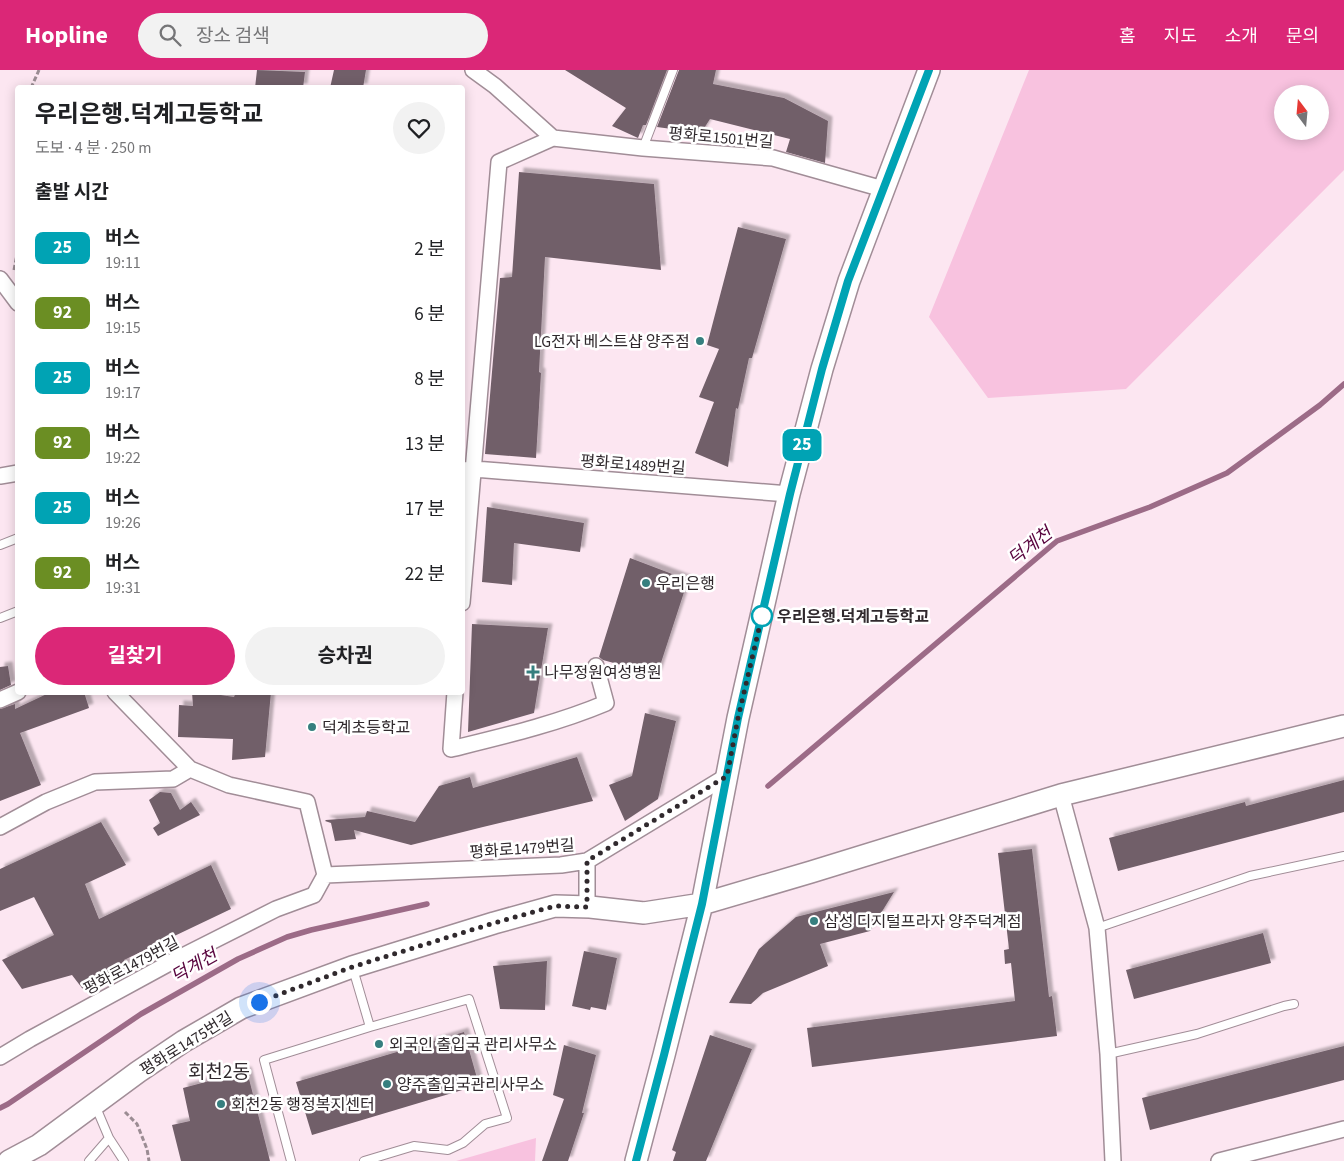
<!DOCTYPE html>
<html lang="ko">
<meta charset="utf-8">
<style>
:root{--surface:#fff;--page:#f2f2f2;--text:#202124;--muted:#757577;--accent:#db2777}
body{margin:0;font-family:"Source Sans 3","Noto Sans KR",sans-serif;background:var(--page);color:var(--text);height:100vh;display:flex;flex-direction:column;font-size:19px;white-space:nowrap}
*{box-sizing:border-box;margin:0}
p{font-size:16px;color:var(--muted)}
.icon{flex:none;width:28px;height:28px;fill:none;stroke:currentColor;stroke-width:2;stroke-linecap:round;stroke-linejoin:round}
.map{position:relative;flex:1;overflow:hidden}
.details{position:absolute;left:15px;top:15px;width:450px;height:610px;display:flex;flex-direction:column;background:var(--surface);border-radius:5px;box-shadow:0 2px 12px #0003}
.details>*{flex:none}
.badge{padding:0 10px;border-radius:8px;font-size:18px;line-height:32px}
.needle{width:32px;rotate:344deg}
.fabs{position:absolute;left:1274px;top:15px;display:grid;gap:10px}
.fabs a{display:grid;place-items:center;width:55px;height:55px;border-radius:50%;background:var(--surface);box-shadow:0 2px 12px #0003;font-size:25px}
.you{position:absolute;width:25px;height:25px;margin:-12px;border:4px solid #fff;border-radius:50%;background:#1a73e8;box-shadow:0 0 0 8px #1a73e833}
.map>.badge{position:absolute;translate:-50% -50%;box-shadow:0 0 0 2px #fff}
h2{padding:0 20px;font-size:19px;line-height:45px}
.round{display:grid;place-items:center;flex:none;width:52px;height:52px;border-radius:26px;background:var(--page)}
.summary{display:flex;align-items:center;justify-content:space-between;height:85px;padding:0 20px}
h1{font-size:24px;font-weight:700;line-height:38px}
.primary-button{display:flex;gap:10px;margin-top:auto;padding:10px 20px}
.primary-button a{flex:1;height:58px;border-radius:30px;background:var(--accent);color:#fff;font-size:20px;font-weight:700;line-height:58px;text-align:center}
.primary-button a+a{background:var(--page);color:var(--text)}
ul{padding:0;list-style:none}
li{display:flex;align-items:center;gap:15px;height:65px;padding:0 20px}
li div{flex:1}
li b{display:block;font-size:19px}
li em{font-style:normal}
li .badge{min-width:55px;font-weight:700;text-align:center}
header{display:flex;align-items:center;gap:30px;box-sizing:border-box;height:70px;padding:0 25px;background:var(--accent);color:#fff}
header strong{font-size:24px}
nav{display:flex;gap:28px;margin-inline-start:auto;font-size:18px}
.search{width:350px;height:45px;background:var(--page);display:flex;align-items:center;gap:12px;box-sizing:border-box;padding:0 18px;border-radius:28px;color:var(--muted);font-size:19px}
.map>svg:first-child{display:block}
.green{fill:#f8c2df;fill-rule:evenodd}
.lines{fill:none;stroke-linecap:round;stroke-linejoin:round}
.stream{stroke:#9c6b87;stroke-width:5.5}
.building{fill:#715f69;filter:url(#shadow)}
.lane-casing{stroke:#a18d97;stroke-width:10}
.street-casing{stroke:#a18d97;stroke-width:18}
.secondary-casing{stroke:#a18d97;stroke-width:24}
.path{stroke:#9b8c93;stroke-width:3;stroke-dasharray:5 2.5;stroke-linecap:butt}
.lane{stroke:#fff;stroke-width:8}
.street{stroke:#fff;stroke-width:15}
.secondary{stroke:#fff;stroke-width:21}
.line-casing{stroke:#fff;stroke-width:11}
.line{stroke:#00a3b4;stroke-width:8}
.walk{stroke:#30292d;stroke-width:5;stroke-dasharray:0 9}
.poi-dot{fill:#367f7f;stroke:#fff;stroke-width:2}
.stop-dot{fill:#fff;stroke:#00a3b4;stroke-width:2.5}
.labels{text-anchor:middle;stroke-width:5;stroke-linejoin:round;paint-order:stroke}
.street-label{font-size:16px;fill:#30292d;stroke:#fff}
.poi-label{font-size:16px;fill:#30292d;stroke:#fff;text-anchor:start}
.stop-label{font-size:16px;font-weight:bold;fill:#30292d;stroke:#fff;text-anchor:start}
.water-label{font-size:18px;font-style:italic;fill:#58043e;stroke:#fff}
.quarter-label{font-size:19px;fill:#30292d;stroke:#fff}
</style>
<header>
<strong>Hopline</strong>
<div class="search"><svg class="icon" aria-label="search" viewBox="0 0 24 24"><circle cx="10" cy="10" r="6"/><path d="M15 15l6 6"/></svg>장소 검색</div>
<nav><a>홈</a><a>지도</a><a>소개</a><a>문의</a></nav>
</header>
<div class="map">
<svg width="1344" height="1091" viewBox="0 0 1344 1091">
<defs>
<filter id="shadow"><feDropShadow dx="4.5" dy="-4.5" stdDeviation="1" flood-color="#0004"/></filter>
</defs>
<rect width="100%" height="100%" fill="#fce6f1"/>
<!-- green -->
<path class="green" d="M1029 0H1344V100L1126 319 988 328 929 247ZM1282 24H1320V61H1282Z
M536 1068 535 1091H456Z"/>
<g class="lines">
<!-- stream -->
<path class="stream" d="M768 716 1057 471 1150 437 1227 403 1320 335 1344 314
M0 1038 8 1034 141 944 238 889 287 867 311 860 427 834"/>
</g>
<!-- building -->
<path class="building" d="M257 0 305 2 303 18H255Z
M334 0H366L363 18H330Z
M565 0H667L646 55H643L638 68 612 56 626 38Z
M679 0H716L713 14 784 28 828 51 825 93 786 82 790 69 710 49 701 63 657 57Z
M519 102 654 114 661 200 545 187 539 302 541 303 536 388 485 384 500 208 512 207Z
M738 157 786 169 752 288H749L738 339 736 338 728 397 695 383 714 332 699 327 719 279 707 275Z
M487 437 584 453 580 482 514 473 512 515 482 512Z
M630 488 688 510 657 605 603 590 599 587Z
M472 554 548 558 534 643 468 662Z
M8 596 11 615 0 620V597Z
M51 622H84L89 638 20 663 41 715 0 731V639L15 634V639Z
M192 622H201L234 627 236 622H271L265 687 232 690 233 669 178 667 179 635 193 636Z
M645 643 676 651 658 729 625 751 609 715 632 706Z
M577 687 593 731 483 757 411 775 354 760 356 769 335 771 331 753 325 751 326 750 365 747 367 741 415 752 439 716 470 707 473 718Z
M1344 710V742L1118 801 1109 768 1245 732 1246 736Z
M160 722 171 723 180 740 191 732 200 745 158 766 153 758 160 753 149 730Z
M101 752 126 795 85 814 99 849 211 795 231 839 124 890 127 897 85 922 72 905 22 919 2 890 54 865 34 827 0 841V799Z
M1032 779 1049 927 1052 926 1057 966 812 997 807 958 1015 931 1011 893 1005 894 1004 880 1009 879 998 783Z
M894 822 870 861 820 874 828 896 763 923 751 934 729 933 759 879 796 847Z
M1263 863 1271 893 1134 929 1126 900Z
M584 881 617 888 606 940 591 937 590 940 572 936Z
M547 891 545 940 500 939 493 896Z
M464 962 479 1015 312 1065 296 1012Z
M710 965 752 979 706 1091H673L676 1082 672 1080Z
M564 975 596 985 582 1043H584L568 1091H542L564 1029 553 1025Z
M1344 976V1010L1150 1060 1142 1028Z
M247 1001 270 1091H181L172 1055 190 1051 183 1018Z"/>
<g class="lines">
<defs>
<path id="lane" d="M643 78 673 0
M0 475 18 468
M0 548 18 541
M1097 858 1250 806 1344 786
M353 899 370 957
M1108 984 1197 964 1284 936 1294 934
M109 1068 124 1091
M89 1091 109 1068 95 1035
M291 1091 264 990 370 957 469 929 507 1048 485 1054 463 1073 448 1080 414 1076 364 1091"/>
<path id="street" d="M473 0 495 16 553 68
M0 209 18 233
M462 400 474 399 789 424
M0 406 18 403
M462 533 499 92 553 68 643 78 773 88 883 119
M115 622 190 699
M455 622 451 679C504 666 556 654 606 633L596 596
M0 630 18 622
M1061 725 1097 858 1108 984 1113 1091
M0 757 46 732 95 712 173 709 190 699 229 715 307 732 325 805 561 795 587 791 727 706
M587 791V837
M0 987 30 969 175 890 276 839 314 825 325 805
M1219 1091 1344 1059"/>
<path id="secondary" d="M9 1091 39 1075 138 1002 184 971 241 938 352 897 494 853 555 836 590 837 644 843 702 834 811 802 1061 725 1344 656
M636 1091 664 985 702 834 738 648 789 424 822 299 849 211 929 0"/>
</defs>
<!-- lane casing -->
<use href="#lane" class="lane-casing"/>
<!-- street casing -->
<use href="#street" class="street-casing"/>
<!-- secondary casing -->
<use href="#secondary" class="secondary-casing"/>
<!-- path -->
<path class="path" d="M31 18 39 0
M18 84V109
M14 200 18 179
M125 1042 137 1054 147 1079 149 1091"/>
<!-- lane -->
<use href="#lane" class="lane"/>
<!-- street -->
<use href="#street" class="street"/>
<!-- secondary -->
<use href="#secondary" class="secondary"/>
</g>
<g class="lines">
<defs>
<path id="line" d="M636 1091 664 985 702 834 738 648 790 424 822 299 848 211 929 0"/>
</defs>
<!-- line casing -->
<use href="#line" class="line-casing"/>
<!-- line -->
<use href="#line" class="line"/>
<!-- walk -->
<path class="walk" d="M259 932 352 897 494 853 555 836 587 837V791L727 706 738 648 762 546"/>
</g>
<!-- markers -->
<g class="poi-dot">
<circle cx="700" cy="271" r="5"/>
<circle cx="646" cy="513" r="5"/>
<path d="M530.5 594.5h5v5h5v5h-5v5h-5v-5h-5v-5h5z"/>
<circle cx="312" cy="657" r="5"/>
<circle cx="814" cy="851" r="5"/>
<circle cx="379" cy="974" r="5"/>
<circle cx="387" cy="1014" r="5"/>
<circle cx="221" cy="1034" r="5"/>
</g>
<circle class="stop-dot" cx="762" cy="546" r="10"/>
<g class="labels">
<!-- street labels -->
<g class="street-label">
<text transform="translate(721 67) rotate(5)" y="6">평화로1501번길</text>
<text transform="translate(633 394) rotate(4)" y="6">평화로1489번길</text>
<text transform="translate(522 778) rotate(-4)" y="6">평화로1479번길</text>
<text transform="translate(131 895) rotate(-28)" y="6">평화로1479번길</text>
<text transform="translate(186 973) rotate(-32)" y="6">평화로1475번길</text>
</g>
<!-- poi labels -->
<g class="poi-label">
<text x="690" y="277" text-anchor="end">LG전자 베스트샵 양주점</text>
<text x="656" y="519">우리은행</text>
<text x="544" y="608">나무정원여성병원</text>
<text x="322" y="663">덕계초등학교</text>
<text x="824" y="857">삼성 디지털프라자 양주덕계점</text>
<text x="389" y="980">외국인 출입국 관리사무소</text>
<text x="397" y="1020">양주출입국관리사무소</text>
<text x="231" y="1040">회천2동 행정복지센터</text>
</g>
<!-- stop labels -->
<g class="stop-label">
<text x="777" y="552">우리은행.덕계고등학교</text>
</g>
<!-- water labels -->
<g class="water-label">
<text transform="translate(1030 476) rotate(-38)" y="6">덕계천</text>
<text transform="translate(194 896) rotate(-30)" y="6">덕계천</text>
</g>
<!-- quarter labels -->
<g class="quarter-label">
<text x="219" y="1008">회천2동</text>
</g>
</g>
</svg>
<div class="fabs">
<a><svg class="needle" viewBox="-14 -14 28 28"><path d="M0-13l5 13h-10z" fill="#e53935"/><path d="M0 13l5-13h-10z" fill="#757577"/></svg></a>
</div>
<div class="you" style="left:259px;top:932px"></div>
<b class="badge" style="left:802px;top:375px;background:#00a3b4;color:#fff">25</b>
<section class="details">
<div class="summary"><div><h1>우리은행.덕계고등학교</h1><p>도보 · 4 분 · 250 m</p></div><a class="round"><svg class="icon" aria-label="heart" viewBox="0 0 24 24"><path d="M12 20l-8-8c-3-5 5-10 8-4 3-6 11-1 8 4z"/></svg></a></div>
<h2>출발 시간</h2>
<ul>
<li><span class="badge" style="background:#00a3b4;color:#fff">25</span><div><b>버스</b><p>19:11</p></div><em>2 분</em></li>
<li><span class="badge" style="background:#6b8e23;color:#fff">92</span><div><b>버스</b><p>19:15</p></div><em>6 분</em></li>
<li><span class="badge" style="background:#00a3b4;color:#fff">25</span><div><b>버스</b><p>19:17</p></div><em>8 분</em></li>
<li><span class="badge" style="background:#6b8e23;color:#fff">92</span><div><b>버스</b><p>19:22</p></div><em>13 분</em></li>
<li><span class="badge" style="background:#00a3b4;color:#fff">25</span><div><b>버스</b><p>19:26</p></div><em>17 분</em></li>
<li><span class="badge" style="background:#6b8e23;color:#fff">92</span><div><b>버스</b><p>19:31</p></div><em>22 분</em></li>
</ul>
<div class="primary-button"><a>길찾기</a><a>승차권</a></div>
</section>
</div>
